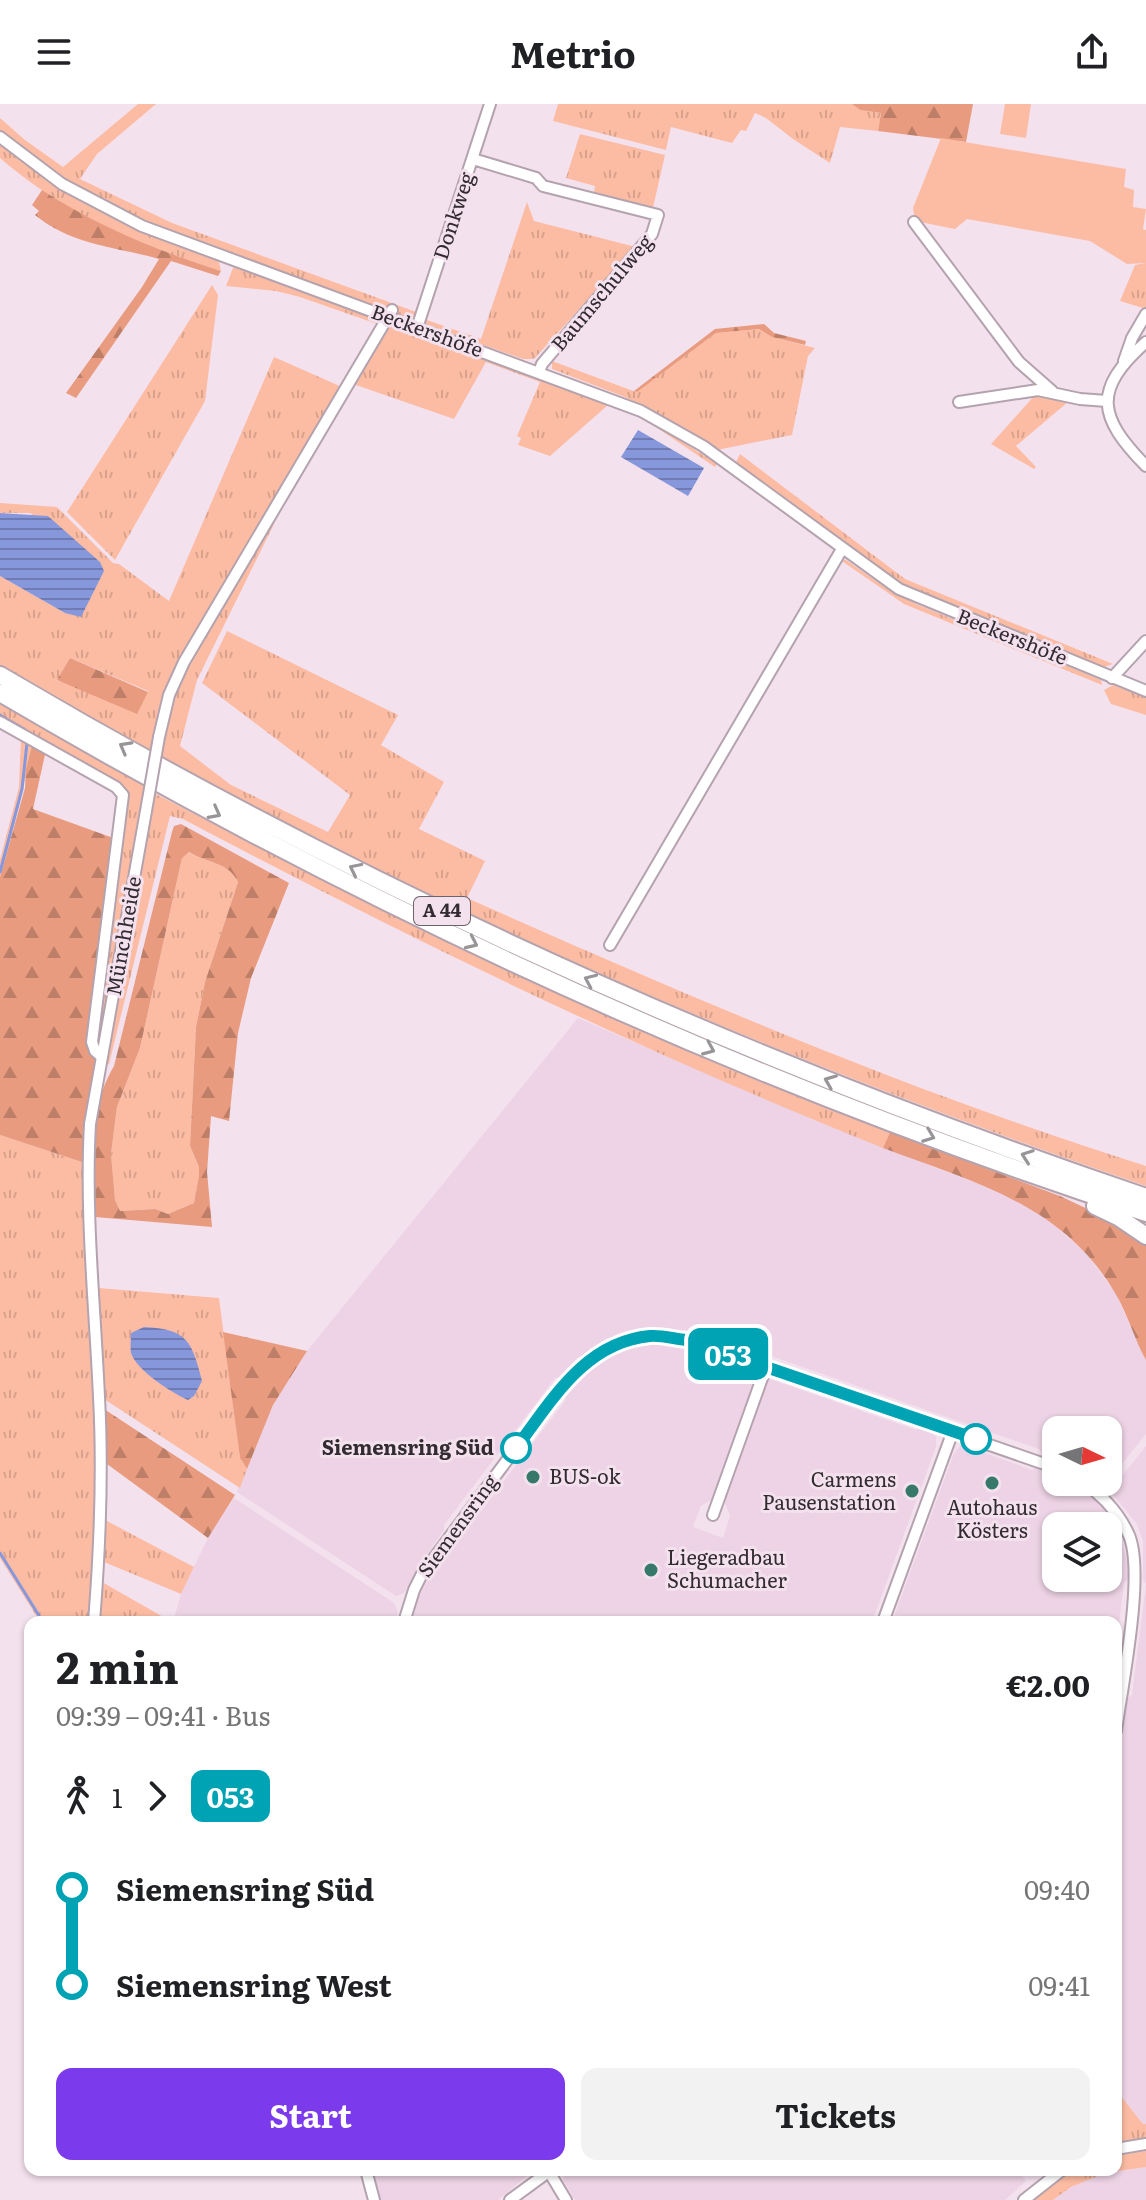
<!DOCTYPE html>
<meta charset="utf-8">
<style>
:root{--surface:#fff;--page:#f2f2f2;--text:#202124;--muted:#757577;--accent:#7c3aed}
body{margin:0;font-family:Literata,serif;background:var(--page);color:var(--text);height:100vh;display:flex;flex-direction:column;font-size:30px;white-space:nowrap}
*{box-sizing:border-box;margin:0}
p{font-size:26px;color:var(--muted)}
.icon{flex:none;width:44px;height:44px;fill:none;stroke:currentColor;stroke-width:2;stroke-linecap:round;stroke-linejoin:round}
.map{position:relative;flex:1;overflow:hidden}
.sheet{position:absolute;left:24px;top:1512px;width:1098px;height:560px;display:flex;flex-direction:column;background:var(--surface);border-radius:16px;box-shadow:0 2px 6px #0004}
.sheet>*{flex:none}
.badge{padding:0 16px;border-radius:12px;font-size:28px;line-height:52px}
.needle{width:52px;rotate:95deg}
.fabs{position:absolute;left:1042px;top:1312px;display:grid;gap:16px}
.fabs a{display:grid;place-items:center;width:80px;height:80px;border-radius:16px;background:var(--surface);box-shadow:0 2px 6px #0004;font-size:40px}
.map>.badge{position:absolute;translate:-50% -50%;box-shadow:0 0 0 4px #fff}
.legs{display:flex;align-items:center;gap:12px;height:88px;padding:0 32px;font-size:26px}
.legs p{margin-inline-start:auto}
.head{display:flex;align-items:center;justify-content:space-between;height:136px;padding:0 32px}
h1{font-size:44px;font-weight:700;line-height:60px}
.button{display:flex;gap:16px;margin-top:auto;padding:16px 32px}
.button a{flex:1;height:92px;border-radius:16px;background:var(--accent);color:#fff;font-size:32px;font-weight:700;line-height:92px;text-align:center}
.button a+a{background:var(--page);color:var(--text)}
ul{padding:0 32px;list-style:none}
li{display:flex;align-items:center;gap:28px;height:96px;font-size:30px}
li i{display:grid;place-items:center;width:12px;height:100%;margin:0 10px;background:currentColor}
li i::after{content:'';width:20px;height:20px;margin:-10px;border:6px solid;border-radius:50%;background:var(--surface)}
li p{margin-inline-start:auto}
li:first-child i{background:linear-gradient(#0000 50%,currentColor 0)}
li:last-child i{background:linear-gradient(currentColor 50%,#0000 0)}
header{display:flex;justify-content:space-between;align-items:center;height:104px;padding:0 32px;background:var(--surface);font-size:36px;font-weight:700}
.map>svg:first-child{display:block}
.built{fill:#edd3e5;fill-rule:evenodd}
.grass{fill:url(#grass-tufts);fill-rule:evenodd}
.forest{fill:url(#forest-firs);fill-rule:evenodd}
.green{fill:#fcbca3}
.water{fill:url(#water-rules)}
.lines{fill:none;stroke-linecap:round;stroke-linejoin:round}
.stream{stroke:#8797db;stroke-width:3}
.minor-casing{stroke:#b4a3ae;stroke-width:14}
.highway-casing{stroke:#b4a3ae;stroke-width:20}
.minor{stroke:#fff;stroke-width:10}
.highway{stroke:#fff;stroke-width:16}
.minor-bridge-casing{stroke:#b4a3ae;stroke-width:14;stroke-linecap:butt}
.minor-bridge{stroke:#fff;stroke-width:10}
.oneway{stroke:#989598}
.line-1-casing{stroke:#fff;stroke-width:18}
.line-1{stroke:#00a3b4;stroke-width:12}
.stop-1-dot{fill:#fff;stroke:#00a3b4;stroke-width:4}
.poi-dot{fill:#367869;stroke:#f4e1ee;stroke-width:3}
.labels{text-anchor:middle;stroke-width:6;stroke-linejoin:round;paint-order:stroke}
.shield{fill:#f4e1ee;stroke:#6c6269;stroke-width:2}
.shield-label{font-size:18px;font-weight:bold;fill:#322b30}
.street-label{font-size:20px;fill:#322b30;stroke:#f4e1ee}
.stop-label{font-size:20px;font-weight:bold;fill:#322b30;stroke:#f4e1ee;text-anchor:end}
.poi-label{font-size:20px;fill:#322b30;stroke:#f4e1ee;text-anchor:start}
</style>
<header><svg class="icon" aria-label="menu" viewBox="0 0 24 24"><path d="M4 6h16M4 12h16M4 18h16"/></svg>Metrio<svg class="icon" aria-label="share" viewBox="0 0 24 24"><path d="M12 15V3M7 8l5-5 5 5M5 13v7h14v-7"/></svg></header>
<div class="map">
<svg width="1146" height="2096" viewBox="0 0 1146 2096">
<defs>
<pattern id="grass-tufts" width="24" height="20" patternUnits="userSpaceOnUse" patternTransform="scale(2)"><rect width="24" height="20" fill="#fcbca3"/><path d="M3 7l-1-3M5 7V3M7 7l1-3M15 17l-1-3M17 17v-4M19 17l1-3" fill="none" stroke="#d8a28d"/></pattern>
<pattern id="forest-firs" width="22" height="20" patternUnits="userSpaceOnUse" patternTransform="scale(2)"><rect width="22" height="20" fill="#e89b7e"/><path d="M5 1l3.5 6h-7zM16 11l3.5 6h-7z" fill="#bd7f68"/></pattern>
<pattern id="water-rules" width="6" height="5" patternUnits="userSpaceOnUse" patternTransform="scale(2)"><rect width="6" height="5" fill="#8797db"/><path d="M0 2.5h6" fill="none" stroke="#6f7bb2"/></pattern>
</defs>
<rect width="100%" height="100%" fill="#f4e1ee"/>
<!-- built -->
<path class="built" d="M578 914 817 1017 1001 1089 1041 1110 1085 1148 1116 1190 1146 1256V1330L1108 1377V1326H1056V1355L1042 1350 1039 1345 722 1235 718 1238 686 1228 655 1224 615 1231 601 1238 575 1256 560 1273 555 1274 444 1421V1426L420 1460 404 1489 396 1492 237 1388 273 1301 307 1247Z
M656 1239 674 1241 715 1252 717 1256 754 1270 756 1275 717 1389 713 1395 701 1402 693 1423 723 1434 730 1412 725 1399 726 1392 766 1278 770 1275 916 1326 920 1324 929 1327 936 1332V1343L872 1518H411L416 1499 432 1468 451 1441 456 1440 565 1297V1292L579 1274 600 1256 617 1247Z
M961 1341H971L983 1345 985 1349 1032 1366 1036 1363 1056 1371V1378H1071L1091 1390 1107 1406 1118 1425 1128 1459V1475L1124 1479 1116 1543V1518H892L954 1349ZM1056 1422H1108V1474H1056Z
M1146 1342V2020H1143L1116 1986V1667L1128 1594 1132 1591 1146 1480 1143 1476V1437L1137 1420 1110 1387Z
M234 1394 394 1499 398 1508 396 1518H173L181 1490 209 1432Z
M1146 2063V2096H1053L1071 2083 1105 2069Z
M372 2066H534L498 2096H380Z
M565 2066H1017L1026 2077 1005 2096H575L563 2077Z"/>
<!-- grass -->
<path class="grass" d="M138 0H156L97 50 80 75 172 119 419 209 412 216 134 113 56 71 0 28V14L25 36 63 63Z
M558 0H852L860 6 881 9 878 27 840 23 830 59 793 35 766 14 755 9 746 27 741 26 732 39 671 23 666 46 553 17Z
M580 30 665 51 652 108 593 93 595 82 566 74Z
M0 41C63 91 133 130 211 153L219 158 221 167C142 142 63 109 0 54Z
M527 98 534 117 636 143 534 255H523L427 221 424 215 481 235Z
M1146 159V205L1120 197 1135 161Z
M233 164H240L377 213 380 221 300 193 276 187 226 182Z
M212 181 218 191 205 297 115 456 67 408Z
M393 219 645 314 717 360 715 363 644 315 608 301 550 352 518 341 521 334 517 332 540 278 486 258 454 315 353 280 389 220Z
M759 225 772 233 815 244 808 252 792 331 717 346 659 310 625 293 552 265V257L636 288 716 229Z
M274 253 342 283 178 557 166 589 164 627 187 559 274 412V420L197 576 180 642 231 681 328 728 350 691 202 579 227 527 398 611 381 641 444 678 419 725 485 757 467 794C689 893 914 989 1146 1062V1082C749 946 360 777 0 561V472L65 509 100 458 30 409H0V399L57 403 113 459 119 460 169 497ZM70 554 148 587V588L57 577Z
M1035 291 1068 298 1016 342 1036 363 1034 365 991 340Z
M740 350 905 475 1113 560 1101 564 909 486 883 471 735 360Z
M839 455 846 456 886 484 916 500 1101 576 1102 581 904 500Z
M1113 581 1146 594V611L1111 600 1104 586Z
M0 598 135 674 156 690C395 816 638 929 890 1028L883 1044C643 948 411 836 183 715L170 712 109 960 105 959 100 945 94 941 127 688 0 615Z
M21 632 33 638C24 684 13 728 0 773V756L19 683Z
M188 748C206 759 229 758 238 778L205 878 196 923 190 1042 199 1063V1071L194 1099 168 1110 154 1105 120 1107 115 1097 111 1050 117 1003 140 944 182 754Z
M0 1031 85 1059C92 1212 107 1365 89 1518H40L0 1454Z
M99 1184 219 1194 240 1354 247 1365 240 1384 104 1295Z
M105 1416 194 1463 181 1490 104 1458Z
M102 1478 172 1518H97Z
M1116 1986 1143 2020H1146V2033L1116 2039Z
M1146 2047V2063L1105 2069 1071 2083 1053 2096H1030L1072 2066H1116V2052Z"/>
<!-- forest -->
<path class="forest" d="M852 0H973L966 38 878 27 881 9 860 6Z
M42 86C97 122 158 147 221 167L218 172 171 157 76 294 66 289 142 183 159 155C117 143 71 141 35 111L39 107 32 101Z
M764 220 774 229 806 237 805 241 772 233 759 225 716 229 637 288 634 287 715 225Z
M70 554 148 588 137 610 57 576Z
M33 638 46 646 33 705 116 735 92 950 98 958 85 1059 0 1031V773L25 684 26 665Z
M181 720 289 779 251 874 238 929 229 1017 211 1012 207 1068 212 1123 95 1113C91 1061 87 1008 114 962L172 728 174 722ZM189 748C206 759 229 758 238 778L205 878 196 923 190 1042 199 1063V1071L194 1099 168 1110 155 1105 120 1107 115 1096 111 1050 117 1003 140 944 182 754Z
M890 1028 1060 1092 1132 1126 1146 1139V1256C1134 1235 1128 1210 1115 1189 1063 1100 973 1078 883 1044Z
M223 1228 307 1247 273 1301 247 1365 240 1354Z
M104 1305 235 1391 208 1434 107 1360Z"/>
<!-- green -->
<path class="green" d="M1005 0H1031L1026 34 1000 30Z
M941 34 1126 65 1124 83 1134 86 1133 103 1146 105 1143 125 1146 126V159L1127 160 1090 137 967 115 955 125 915 117 913 104Z"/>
<!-- water -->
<path class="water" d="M638 326 704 364 688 392 621 353Z
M0 409 48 412 100 458 104 467 81 513 65 509 0 472Z
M144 1223C187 1225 192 1237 202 1277L194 1292 188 1296C172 1289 136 1266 131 1249 130 1244 131 1235 131 1229Z"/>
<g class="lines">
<!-- stream -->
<path class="stream" d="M0 611 24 625
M0 768 22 685 27 639
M0 1449 43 1518"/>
<defs>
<path id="minor" d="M0 33 62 80 142 122 641 307 703 342 899 485 1146 587
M473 55 536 74 543 82 658 111 652 130 542 260 539 268
M914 118 1019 258 1052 287
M417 224 490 0
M1146 238C1092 286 1098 313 1146 362
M1124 257 1132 234 1146 210
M959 298 1038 286 1080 295 1107 297
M1112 574 1146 537
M0 618 116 683 123 691 92 938 95 947 102 953
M159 633 169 591 184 558 392 206
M610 841 842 445
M1083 1378C1102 1391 1118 1408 1128 1429 1146 1465 1122 1582 1116 1627
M713 1411 766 1263
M94 1518C100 1443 103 1368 99 1293 95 1203 85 1111 90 1020L146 707
M404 1518 414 1486 422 1470 558 1288 588 1255 615 1239 652 1232 687 1236 1056 1364
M883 1518 953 1327
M1116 2045 1146 2040
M366 2066 374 2096
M548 2066 566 2096
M510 2096 551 2066
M1024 2096 1062 2066"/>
<path id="highway" d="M0 571C362 785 747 958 1146 1093
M0 589C362 802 747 979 1146 1109
M1095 1102 1118 1113 1146 1132"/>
</defs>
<!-- minor casing -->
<use href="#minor" class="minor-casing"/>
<!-- highway casing -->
<use href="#highway" class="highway-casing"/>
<!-- minor -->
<use href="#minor" class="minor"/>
<!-- highway -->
<use href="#highway" class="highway"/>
<defs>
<path id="minor-bridge" d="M146 707 159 633"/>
</defs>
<!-- minor-bridge casing -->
<use href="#minor-bridge" class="minor-bridge-casing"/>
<!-- minor-bridge -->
<use href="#minor-bridge" class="minor-bridge"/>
</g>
<!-- one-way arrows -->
<defs><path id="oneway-chevron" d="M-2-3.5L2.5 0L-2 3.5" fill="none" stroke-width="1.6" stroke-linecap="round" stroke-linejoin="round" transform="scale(2)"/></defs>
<g class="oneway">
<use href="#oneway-chevron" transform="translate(125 643) rotate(-151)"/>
<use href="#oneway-chevron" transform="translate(215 709) rotate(28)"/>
<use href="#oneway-chevron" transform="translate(355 765) rotate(-154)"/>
<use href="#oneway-chevron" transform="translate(472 839) rotate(25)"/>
<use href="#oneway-chevron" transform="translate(590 876) rotate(-156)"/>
<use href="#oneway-chevron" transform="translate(709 945) rotate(23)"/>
<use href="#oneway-chevron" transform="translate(830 977) rotate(-158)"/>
<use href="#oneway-chevron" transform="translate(929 1032) rotate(21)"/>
<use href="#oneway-chevron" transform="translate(1027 1052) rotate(-160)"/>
</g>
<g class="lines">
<defs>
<path id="line-1" d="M516 1344C552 1296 585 1238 650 1232 662 1231 675 1235 687 1236L976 1335"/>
</defs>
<!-- line-1 casing -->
<use href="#line-1" class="line-1-casing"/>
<!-- line-1 -->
<use href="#line-1" class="line-1"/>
</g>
<!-- markers -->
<g class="stop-1-dot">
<circle cx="976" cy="1335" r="14"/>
<circle cx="516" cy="1344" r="14"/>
</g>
<g class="poi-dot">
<circle cx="533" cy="1373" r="8"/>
<circle cx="992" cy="1379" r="8"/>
<circle cx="912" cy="1387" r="8"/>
<circle cx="651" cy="1466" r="8"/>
</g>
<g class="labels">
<!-- shield labels -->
<rect class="shield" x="414" y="793" width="56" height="28" rx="6"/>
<g class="shield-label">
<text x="442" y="813">A 44</text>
</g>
<!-- street labels -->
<g class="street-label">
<text transform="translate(454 112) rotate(-72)" y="7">Donkweg</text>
<text transform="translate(602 189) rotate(-50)" y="7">Baumschulweg</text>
<text transform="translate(427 227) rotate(20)" y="7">Beckershöfe</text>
<text transform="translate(1012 533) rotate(22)" y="7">Beckershöfe</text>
<text transform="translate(124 832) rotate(-80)" y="7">Münchheide</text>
<text transform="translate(458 1422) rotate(-54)" y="7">Siemensring</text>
</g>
<!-- stop labels -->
<g class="stop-label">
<text x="494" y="1351">Siemensring Süd</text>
</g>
<!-- poi labels -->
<g class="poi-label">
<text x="549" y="1380">BUS-ok</text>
<text x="896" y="1383" text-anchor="end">Carmens<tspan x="896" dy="23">Pausenstation</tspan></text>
<text x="992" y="1411" text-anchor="middle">Autohaus<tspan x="992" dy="23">Kösters</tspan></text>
<text x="667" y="1461">Liegeradbau<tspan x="667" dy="23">Schumacher</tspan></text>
</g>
</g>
</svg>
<div class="fabs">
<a><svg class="needle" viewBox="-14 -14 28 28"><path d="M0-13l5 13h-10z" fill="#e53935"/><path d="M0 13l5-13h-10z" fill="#757577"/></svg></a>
<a><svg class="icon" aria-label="layers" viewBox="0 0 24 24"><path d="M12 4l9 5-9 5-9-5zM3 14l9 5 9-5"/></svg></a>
</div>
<b class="badge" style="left:728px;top:1250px;background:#00a3b4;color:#fff">053</b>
<section class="sheet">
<div class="head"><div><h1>2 min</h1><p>09:39 – 09:41 · Bus</p></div><b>€2.00</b></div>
<div class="legs"><svg class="icon" aria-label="walk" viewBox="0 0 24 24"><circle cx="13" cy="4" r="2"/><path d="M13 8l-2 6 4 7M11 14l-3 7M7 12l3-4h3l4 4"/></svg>1<svg class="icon" aria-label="forward" viewBox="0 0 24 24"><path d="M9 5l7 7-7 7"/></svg><b class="badge" style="background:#00a3b4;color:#fff">053</b></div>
<ul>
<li><i style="color:#00a3b4"></i><b>Siemensring Süd</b><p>09:40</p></li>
<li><i style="color:#00a3b4"></i><b>Siemensring West</b><p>09:41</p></li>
</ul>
<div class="button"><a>Start</a><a>Tickets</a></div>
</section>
</div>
